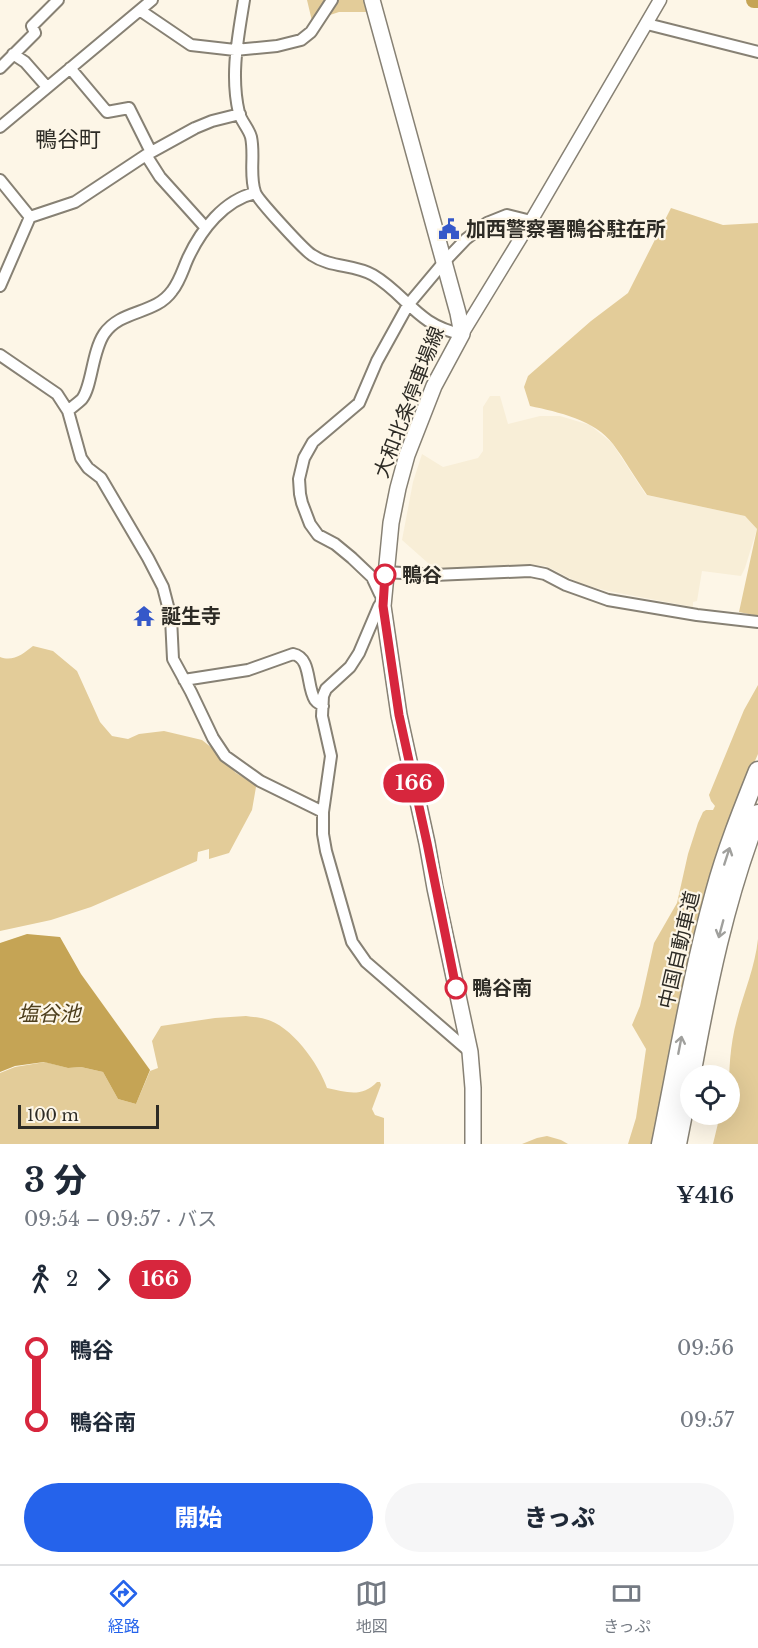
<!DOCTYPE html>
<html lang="ja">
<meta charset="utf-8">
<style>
:root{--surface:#fff;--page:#f6f6f7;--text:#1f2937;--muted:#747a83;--line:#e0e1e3;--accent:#2563eb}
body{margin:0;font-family:"Libre Baskerville","Noto Sans JP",serif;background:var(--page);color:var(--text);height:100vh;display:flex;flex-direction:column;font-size:22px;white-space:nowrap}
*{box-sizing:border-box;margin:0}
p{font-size:20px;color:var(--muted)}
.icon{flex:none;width:33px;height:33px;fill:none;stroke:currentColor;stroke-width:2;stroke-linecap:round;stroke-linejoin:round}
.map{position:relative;height:1144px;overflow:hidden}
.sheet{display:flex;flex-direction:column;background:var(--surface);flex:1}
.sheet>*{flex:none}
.badge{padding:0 12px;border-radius:20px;font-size:21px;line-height:39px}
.buttons{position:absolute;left:680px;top:1065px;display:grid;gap:12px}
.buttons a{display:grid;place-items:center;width:60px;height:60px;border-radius:50%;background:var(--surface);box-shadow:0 6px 24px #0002;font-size:30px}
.scale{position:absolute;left:18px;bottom:15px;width:141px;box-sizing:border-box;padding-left:6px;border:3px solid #2d2b25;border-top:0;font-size:16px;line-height:21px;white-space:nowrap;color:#2d2b25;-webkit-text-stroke:4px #fdf6e7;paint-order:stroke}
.map>.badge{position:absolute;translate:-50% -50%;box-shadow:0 0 0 3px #fff}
.legs{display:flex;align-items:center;gap:9px;height:66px;padding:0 24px;font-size:20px}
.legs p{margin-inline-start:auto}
.overview{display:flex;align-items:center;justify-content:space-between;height:102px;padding:0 24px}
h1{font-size:33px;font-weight:800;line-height:45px}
.primary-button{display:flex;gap:12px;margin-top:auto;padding:12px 24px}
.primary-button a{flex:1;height:69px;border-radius:36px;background:var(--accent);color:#fff;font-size:24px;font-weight:800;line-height:69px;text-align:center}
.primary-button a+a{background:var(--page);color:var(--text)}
ul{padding:0 24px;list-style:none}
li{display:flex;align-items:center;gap:21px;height:72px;font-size:22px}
li i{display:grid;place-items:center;width:9px;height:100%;margin:0 8px;background:currentColor}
li i::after{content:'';width:15px;height:15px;margin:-8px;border:4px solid;border-radius:50%;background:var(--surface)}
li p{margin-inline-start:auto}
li:first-child i{background:linear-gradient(#0000 50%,currentColor 0)}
li:last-child i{background:linear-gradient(currentColor 50%,#0000 0)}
.dock{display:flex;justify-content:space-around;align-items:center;height:84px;border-top:2px solid var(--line);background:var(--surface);font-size:16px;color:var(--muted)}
.dock a{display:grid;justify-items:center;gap:3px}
.dock .current{color:var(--accent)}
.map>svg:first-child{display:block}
.built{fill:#f8eed7}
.green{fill:#e3cc99}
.water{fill:#c5a455}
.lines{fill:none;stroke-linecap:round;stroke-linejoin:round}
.river{stroke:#c5a455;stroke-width:16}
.minor-casing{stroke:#878174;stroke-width:14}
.tertiary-casing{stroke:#878174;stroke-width:15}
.secondary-casing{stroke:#878174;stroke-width:18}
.motorway-casing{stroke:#878174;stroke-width:21}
.minor{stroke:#fff;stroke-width:10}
.tertiary{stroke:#fff;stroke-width:12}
.secondary{stroke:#fff;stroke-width:15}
.motorway{stroke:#fff;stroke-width:18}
.oneway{stroke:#a0a09d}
.line-1-casing{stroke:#fff;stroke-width:14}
.line-1{stroke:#d7263d;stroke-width:9}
.stop-1-dot{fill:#fff;stroke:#d7263d;stroke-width:3}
.labels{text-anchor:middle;stroke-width:4.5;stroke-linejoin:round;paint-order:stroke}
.poi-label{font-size:20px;font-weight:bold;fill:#2d2b25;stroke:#fdf6e7;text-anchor:start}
.street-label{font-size:20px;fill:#2d2b25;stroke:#fdf6e7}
.stop-label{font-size:20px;font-weight:bold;fill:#2d2b25;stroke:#fdf6e7;text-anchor:start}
.water-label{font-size:21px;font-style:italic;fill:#4e3f1d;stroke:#fdf6e7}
.quarter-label{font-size:22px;fill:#2d2b25;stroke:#fdf6e7}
</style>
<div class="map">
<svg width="758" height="1144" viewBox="0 0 758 1144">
<rect width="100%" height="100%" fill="#fdf6e7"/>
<!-- built -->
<path class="built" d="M490 396H500L508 424 540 416H560L590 425 612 443 646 495 745 516 757 529 745 568 741 576 702 571 697 601 693 602V607L608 591 581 584 546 566 531 565 437 571 402 540 413 482 422 454 443 467 478 458 483 451V407Z"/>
<!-- green -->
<path class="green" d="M307 0H368L370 7 367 12H339L312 21Z
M671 208 723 225 758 223V616L739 612 757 529 745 516 647 495C635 478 625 460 613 444 595 420 558 412 530 406L524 387 528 376 591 321 628 293Z
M33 646 53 651 77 671 100 722 112 736 128 739 139 734 164 731 202 740 212 748 236 773 253 783 256 787 252 810 229 853 209 859V849L198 852 197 861 91 907 51 920 0 931V657C13 662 23 654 33 646Z
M758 685V754L735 807 654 1144H628L636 1118 646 1049 632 1025 640 1006 654 943 677 903 688 854 698 823 703 812 706 810H713L715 806 711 801 709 795 744 710Z
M758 939V1144H713L720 1115 729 1114C729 1082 728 1052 737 1019 744 992 755 967 758 939Z
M246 1016C252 1017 259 1017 265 1019 291 1025 319 1064 327 1088 346 1092 362 1098 377 1082H380L381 1085 372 1109 375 1115 384 1118V1144H0V1073L15 1067 45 1062 68 1068 81 1067 103 1072 118 1099 136 1104 150 1071 158 1068 152 1041 161 1026 215 1018Z
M547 1136 561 1140 568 1144H522L537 1138Z"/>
<!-- water -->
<path class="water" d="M27 934 60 937 81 974 150 1070 136 1104 118 1099 103 1072 81 1067 68 1068 44 1062 15 1066 0 1072V943Z"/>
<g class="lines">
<!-- river -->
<path class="river" d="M754 0H758"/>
<defs>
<path id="minor" d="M244 0C238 38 230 75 239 113 241 121 249 129 251 137 255 155 249 175 255 192 257 199 304 250 312 255 331 268 354 264 373 275 407 295 417 326 462 334
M141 11 191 45 235 50 277 46 301 40 311 32 332 0
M647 24 758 52
M13 54 25 62 47 87
M0 68 35 33 32 26 58 0
M70 68 107 112 129 108 151 152
M0 127 152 0
M146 155 160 177 206 228
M0 180 30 217
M255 193C224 200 201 230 188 258 183 269 180 281 172 291 155 315 121 309 104 334 92 352 92 386 82 399 78 403 72 407 68 411L81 458 88 468 101 478 148 558 163 587 171 618 173 659 191 692 213 738 225 756 260 781 323 812
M0 286 30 217 75 202 146 155 195 128 212 121 240 114
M0 355 57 394 68 411
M386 572 434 575 530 571 545 574 566 585 608 600 697 615 758 622
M383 595 380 594 372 577 352 558 335 544 318 535 310 524 302 503 300 494 299 479 304 458 313 442 359 403 377 361 408 305 444 262 466 239 487 223 507 215 531 221
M383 606H379L359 653 350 667 326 689 323 696 322 716 331 756 323 812V834L326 851 352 942 366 962 470 1052
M184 680 248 670 293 654C312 658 306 686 315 700 317 703 320 704 323 706"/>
<path id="tertiary" d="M462 334 531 221 660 0"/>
<path id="secondary" d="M372 0 458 313 462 334 434 386 407 455 398 488 391 523 383 606 399 715 427 843 435 888 470 1052 473 1088V1144"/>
<path id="motorway" d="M691 1076C707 987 725 898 758 814
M661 1144C678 1060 692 975 715 892 726 851 742 811 758 771
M677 1144 690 1078"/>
</defs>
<!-- minor casing -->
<use href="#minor" class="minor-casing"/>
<!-- tertiary casing -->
<use href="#tertiary" class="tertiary-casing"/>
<!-- secondary casing -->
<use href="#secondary" class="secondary-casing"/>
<!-- motorway casing -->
<use href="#motorway" class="motorway-casing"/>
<!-- minor -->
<use href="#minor" class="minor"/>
<!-- tertiary -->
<use href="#tertiary" class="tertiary"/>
<!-- secondary -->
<use href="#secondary" class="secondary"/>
<!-- motorway -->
<use href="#motorway" class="motorway"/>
</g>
<!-- one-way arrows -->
<defs><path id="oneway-shaft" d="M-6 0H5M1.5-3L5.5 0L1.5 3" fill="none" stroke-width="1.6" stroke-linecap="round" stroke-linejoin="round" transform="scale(1.5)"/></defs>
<g class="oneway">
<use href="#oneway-shaft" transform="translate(727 856) rotate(-72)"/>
<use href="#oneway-shaft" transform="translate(721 929) rotate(105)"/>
<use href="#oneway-shaft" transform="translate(680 1045) rotate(-79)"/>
</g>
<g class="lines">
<defs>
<path id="line-1" d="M385 575 383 606 399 715 427 843 456 988"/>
</defs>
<!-- line-1 casing -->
<use href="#line-1" class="line-1-casing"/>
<!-- line-1 -->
<use href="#line-1" class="line-1"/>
</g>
<!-- icons -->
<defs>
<symbol id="civic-bare" viewBox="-9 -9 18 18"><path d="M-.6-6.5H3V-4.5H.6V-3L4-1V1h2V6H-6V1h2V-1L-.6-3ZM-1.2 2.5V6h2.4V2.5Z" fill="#3558c9" stroke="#fdf6e7" stroke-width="2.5" paint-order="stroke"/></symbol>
<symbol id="temple-bare" viewBox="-9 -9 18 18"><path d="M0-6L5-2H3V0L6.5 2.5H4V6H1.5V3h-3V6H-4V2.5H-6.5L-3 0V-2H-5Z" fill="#3558c9" stroke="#fdf6e7" stroke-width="2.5" paint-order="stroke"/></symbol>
</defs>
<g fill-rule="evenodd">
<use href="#civic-bare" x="434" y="214" width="30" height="30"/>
<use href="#temple-bare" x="129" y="601" width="30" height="30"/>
</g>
<!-- markers -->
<g class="stop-1-dot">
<circle cx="385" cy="575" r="10"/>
<circle cx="456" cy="988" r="10"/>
</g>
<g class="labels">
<!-- poi labels -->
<g class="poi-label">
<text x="466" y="236">加西警察署鴨谷駐在所</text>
<text x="161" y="623">誕生寺</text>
</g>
<!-- street labels -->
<g class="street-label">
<text transform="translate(409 402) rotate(-69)" y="7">大和北条停車場線</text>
<text transform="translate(679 950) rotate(-77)" y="7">中国自動車道</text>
</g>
<!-- stop labels -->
<g class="stop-label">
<text x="402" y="582">鴨谷</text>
<text x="472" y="995">鴨谷南</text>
</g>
<!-- water labels -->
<g class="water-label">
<text x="49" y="1021">塩谷池</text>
</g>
<!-- quarter labels -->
<g class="quarter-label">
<text x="68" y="147">鴨谷町</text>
</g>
</g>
</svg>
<div class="buttons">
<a><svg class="icon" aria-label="locate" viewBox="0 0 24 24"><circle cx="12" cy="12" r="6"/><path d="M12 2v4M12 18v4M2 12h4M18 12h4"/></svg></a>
</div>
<div class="scale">100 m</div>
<b class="badge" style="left:414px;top:783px;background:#d7263d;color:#fff">166</b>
</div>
<section class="sheet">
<div class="overview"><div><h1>3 分</h1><p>09:54 – 09:57 · バス</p></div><b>¥416</b></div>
<div class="legs"><svg class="icon" aria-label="walk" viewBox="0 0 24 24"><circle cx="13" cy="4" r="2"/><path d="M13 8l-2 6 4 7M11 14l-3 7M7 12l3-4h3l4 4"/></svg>2<svg class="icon" aria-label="forward" viewBox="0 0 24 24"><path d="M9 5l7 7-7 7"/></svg><b class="badge" style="background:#d7263d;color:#fff">166</b></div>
<ul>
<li><i style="color:#d7263d"></i><b>鴨谷</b><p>09:56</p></li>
<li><i style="color:#d7263d"></i><b>鴨谷南</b><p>09:57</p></li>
</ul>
<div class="primary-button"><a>開始</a><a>きっぷ</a></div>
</section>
<nav class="dock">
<a class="current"><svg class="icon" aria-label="directions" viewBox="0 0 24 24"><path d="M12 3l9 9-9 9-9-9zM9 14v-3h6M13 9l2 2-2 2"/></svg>経路</a>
<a><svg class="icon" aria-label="map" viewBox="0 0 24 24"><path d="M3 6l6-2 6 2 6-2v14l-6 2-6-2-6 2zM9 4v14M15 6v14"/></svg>地図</a>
<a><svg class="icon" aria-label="tickets" viewBox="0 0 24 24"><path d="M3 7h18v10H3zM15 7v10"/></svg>きっぷ</a>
</nav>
